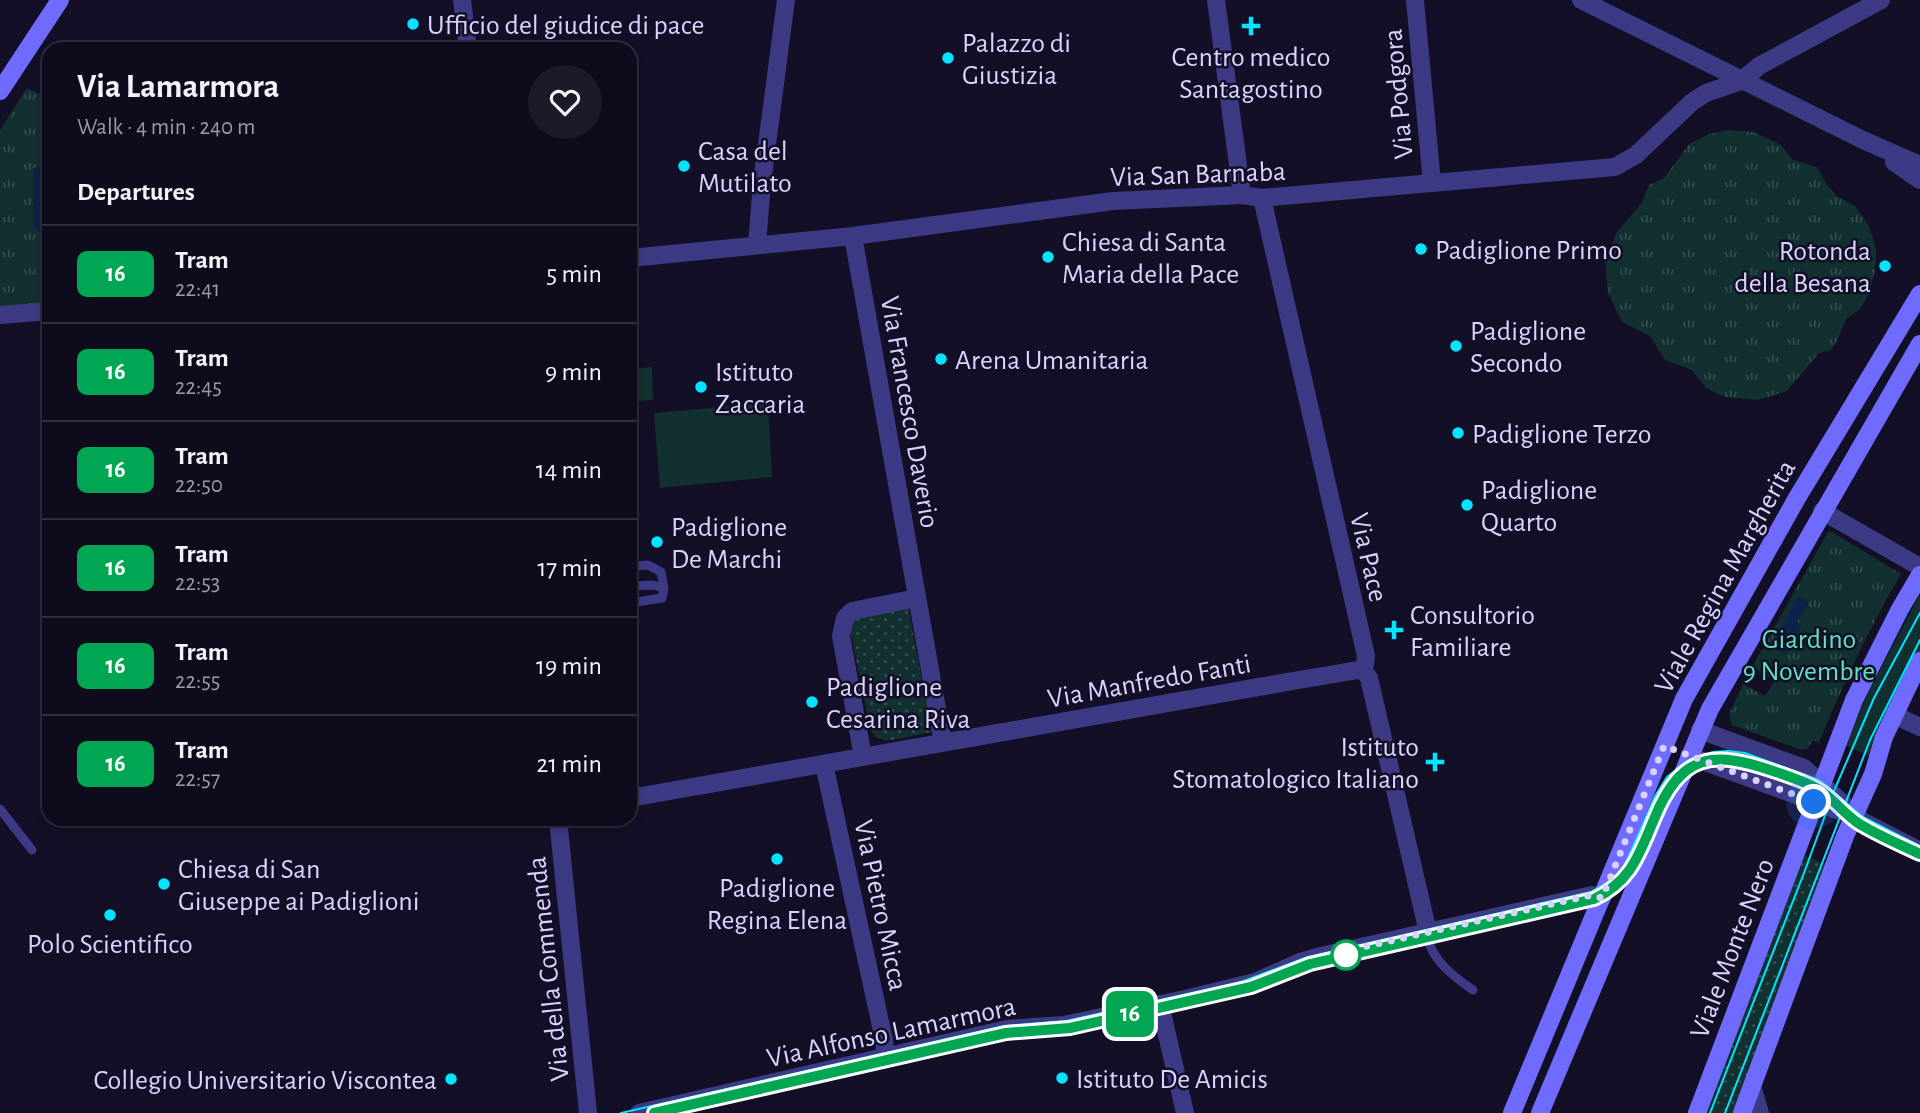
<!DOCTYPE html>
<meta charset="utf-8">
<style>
:root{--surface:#0e0b1c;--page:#1c1929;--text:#f1f3f6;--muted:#9b9ba3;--line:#2e2b3b}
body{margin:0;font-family:"Alegreya Sans",sans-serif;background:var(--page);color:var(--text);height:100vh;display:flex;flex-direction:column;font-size:26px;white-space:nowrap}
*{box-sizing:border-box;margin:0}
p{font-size:23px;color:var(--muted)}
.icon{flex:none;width:38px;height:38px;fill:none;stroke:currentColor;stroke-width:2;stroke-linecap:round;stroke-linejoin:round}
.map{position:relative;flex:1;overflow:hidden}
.side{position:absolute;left:42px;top:42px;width:595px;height:784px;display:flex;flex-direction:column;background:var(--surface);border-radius:21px;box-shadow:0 4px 10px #0003,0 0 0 2px var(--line)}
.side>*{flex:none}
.badge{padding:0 14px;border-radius:10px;font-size:24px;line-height:46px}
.you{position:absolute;width:35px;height:35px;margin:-18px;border:5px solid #fff;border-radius:50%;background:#1a73e8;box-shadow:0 0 0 10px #1a73e833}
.map>.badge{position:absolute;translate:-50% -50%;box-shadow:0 0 0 4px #fff}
h2{padding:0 35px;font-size:26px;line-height:63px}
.round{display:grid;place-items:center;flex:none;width:74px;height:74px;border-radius:37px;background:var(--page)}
.head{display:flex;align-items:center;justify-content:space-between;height:119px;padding:0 35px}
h1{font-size:33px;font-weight:700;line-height:52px}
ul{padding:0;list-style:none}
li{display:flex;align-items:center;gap:21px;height:98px;padding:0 35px;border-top:2px solid var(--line)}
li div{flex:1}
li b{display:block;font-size:26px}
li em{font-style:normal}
li .badge{min-width:77px;font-weight:700;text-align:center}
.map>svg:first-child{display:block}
.grass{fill:#12302f}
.park{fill:url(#park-tufts)}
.garden{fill:url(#garden-dots)}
.water{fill:#0c2248}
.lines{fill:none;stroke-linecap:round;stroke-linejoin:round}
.lane{stroke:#3d3a85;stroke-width:9}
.street{stroke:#3d3a85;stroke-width:18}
.secondary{stroke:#6f6bff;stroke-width:18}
.tram{stroke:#00e5ff;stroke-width:2}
.line-casing{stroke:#fff;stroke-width:16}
.line{stroke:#00a651;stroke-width:10}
.walk{stroke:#d9d4ff;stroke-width:7;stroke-dasharray:0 12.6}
.poi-dot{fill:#00e5ff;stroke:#130f26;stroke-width:2.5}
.stop-dot{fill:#fff;stroke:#00a651;stroke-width:3.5}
.labels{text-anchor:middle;stroke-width:5;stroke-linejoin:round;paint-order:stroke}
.poi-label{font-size:28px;fill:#d9d4ff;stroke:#130f26;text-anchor:start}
.street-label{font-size:28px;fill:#d9d4ff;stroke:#130f26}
.park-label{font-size:28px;fill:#5fe0c0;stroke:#130f26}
</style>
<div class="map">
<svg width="1920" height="1113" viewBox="0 0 1920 1113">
<defs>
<pattern id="park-tufts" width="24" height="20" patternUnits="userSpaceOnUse" patternTransform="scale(1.75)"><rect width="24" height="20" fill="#12302f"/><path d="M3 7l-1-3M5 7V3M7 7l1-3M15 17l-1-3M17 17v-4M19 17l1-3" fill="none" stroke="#344d4e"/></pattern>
<pattern id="garden-dots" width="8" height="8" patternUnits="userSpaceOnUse" patternTransform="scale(1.75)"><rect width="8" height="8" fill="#12302f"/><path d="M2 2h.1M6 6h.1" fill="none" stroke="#344d4e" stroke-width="1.8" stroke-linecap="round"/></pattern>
</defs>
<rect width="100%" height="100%" fill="#130f26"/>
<!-- grass -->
<path class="grass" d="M652 367 653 400 630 402V369Z
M768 403 772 477 660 488 654 413Z
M1920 594V652L1871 757 1845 745 1870 689Z"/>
<!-- park -->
<path class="park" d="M27 88 49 98V303L0 307V130Z
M1727 130 1754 132 1781 145 1793 160 1817 167 1827 185 1837 196 1855 206 1869 226 1876 249 1875 272 1868 295 1860 309 1846 319 1837 341 1831 350 1819 353 1787 391 1758 400 1724 397 1706 388 1692 370 1665 360 1650 336 1622 322 1608 293 1605 259 1617 232 1642 203 1649 185 1664 178 1689 144 1709 134Z
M1828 532H1832L1901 574C1869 628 1843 684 1819 743L1813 740 1808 748 1802 750 1732 725 1729 714 1743 684 1765 696 1775 680 1752 667Z"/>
<!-- garden -->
<path class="garden" d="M908 606 932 732 887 741 876 737 870 728 850 630 852 622 858 615Z
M1800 854 1829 865 1734 1113H1707L1704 1111Z"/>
<!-- water -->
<path class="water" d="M49 156V240L44 238 38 230 33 229V168H39L43 157Z
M1798 596 1809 602 1797 622 1802 625 1785 654 1771 647Z"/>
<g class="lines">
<!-- lane -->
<path class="lane" d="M630 586 653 585 664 588
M630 603 662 598 664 588 661 572 648 565 634 566
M0 809 32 850
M1428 932C1427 957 1454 977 1473 990"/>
<!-- street -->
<path class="street" d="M462 0 468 49
M1216 0 1242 195
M1415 0 1432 183
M1581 0 1863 140 1920 165
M1894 162 1920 180
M1262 198 1366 656 1364 671 1369 678 1428 932
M853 236 943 743
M757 245 762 182 786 0
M630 258 853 236 1113 201 1242 195 1262 198 1615 167 1636 155 1692 102 1706 93 1741 81 1759 66 1881 0
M0 315 49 311
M1822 511 1920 567
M1894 715 1920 727
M1700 730 1804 768 1862 821 1920 851
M1689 756 1848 814
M863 757 841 636 845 618 852 611 917 598
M824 764 884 1040 886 1058
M630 798 1287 682 1358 670 1364 671
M558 819 588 1113
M1160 1004 1185 1113
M1752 1086 1760 1113
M639 1113 1007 1029 1064 1025 1185 999 1255 982 1300 962 1321 956 1592 895 1602 898"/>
<!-- secondary -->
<path class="secondary" d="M0 91 60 0
M1512 1113 1684 699 1797 498 1920 294
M1540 1113 1710 709 1920 344
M1697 1113 1854 700 1900 609 1920 575
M1742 1113 1845 836 1873 774 1884 737 1920 661"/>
<!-- tram -->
<path class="tram" d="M621 1113 1004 1026 1066 1021 1241 982 1308 957 1591 892 1613 879 1624 867 1655 796 1667 777 1687 761 1713 752 1728 751 1745 753 1819 780 1863 817 1920 846
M1710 1113 1804 873 1834 791 1874 698 1920 613
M1725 1113 1870 740 1920 640"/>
</g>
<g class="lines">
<defs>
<path id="line" d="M654 1113 1006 1033 1070 1028 1251 987 1310 964 1594 899C1632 881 1639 854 1655 817 1681 754 1713 750 1773 771 1788 776 1804 781 1818 789 1833 798 1843 813 1858 823 1877 835 1899 844 1920 854"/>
</defs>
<!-- line casing -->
<use href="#line" class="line-casing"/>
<!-- line -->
<use href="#line" class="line"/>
<!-- walk -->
<path class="walk" d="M1346 955V951L1592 895 1602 898 1664 746 1814 802"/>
</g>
<!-- markers -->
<g class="poi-dot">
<circle cx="413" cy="24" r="7"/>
<path d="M1247.5 15.5h7v7h7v7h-7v7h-7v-7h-7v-7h7z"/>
<circle cx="948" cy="58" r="7"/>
<circle cx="684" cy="166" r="7"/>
<circle cx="1421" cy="249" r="7"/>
<circle cx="1048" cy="257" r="7"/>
<circle cx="1885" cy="266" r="7"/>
<circle cx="1456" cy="346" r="7"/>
<circle cx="941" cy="359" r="7"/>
<circle cx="701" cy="387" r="7"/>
<circle cx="1458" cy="433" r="7"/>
<circle cx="1467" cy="505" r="7"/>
<circle cx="657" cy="542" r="7"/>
<path d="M1390.5 619.5h7v7h7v7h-7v7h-7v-7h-7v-7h7z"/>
<circle cx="812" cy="702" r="7"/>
<path d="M1431.5 751.5h7v7h7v7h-7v7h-7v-7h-7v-7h7z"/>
<circle cx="777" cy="859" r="7"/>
<circle cx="164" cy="884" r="7"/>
<circle cx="110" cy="915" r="7"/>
<circle cx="1062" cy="1078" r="7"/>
<circle cx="451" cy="1079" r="7"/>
</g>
<circle class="stop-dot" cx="1346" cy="955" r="14"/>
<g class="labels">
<!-- poi labels -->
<g class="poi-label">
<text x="427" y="34">Ufficio del giudice di pace</text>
<text x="962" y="52">Palazzo di<tspan x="962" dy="32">Giustizia</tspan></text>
<text x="1251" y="66" text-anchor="middle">Centro medico<tspan x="1251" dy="32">Santagostino</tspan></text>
<text x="698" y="160">Casa del<tspan x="698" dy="32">Mutilato</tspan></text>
<text x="1062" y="251">Chiesa di Santa<tspan x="1062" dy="32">Maria della Pace</tspan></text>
<text x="1435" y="259">Padiglione Primo</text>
<text x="1871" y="260" text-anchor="end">Rotonda<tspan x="1871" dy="32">della Besana</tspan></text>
<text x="1470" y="340">Padiglione<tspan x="1470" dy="32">Secondo</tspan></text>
<text x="955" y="369">Arena Umanitaria</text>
<text x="715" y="381">Istituto<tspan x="715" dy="32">Zaccaria</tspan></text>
<text x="1472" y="443">Padiglione Terzo</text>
<text x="1481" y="499">Padiglione<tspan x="1481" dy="32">Quarto</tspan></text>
<text x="671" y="536">Padiglione<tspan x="671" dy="32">De Marchi</tspan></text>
<text x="1410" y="624">Consultorio<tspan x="1410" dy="32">Familiare</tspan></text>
<text x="826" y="696">Padiglione<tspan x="826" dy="32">Cesarina Riva</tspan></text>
<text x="1419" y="756" text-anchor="end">Istituto<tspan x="1419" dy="32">Stomatologico Italiano</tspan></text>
<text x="178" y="878">Chiesa di San<tspan x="178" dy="32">Giuseppe ai Padiglioni</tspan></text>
<text x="777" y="897" text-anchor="middle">Padiglione<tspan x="777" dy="32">Regina Elena</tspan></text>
<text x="110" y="953" text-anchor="middle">Polo Scientifico</text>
<text x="1076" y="1088">Istituto De Amicis</text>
<text x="437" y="1089" text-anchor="end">Collegio Universitario Viscontea</text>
</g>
<!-- street labels -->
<g class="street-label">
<text transform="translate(1397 94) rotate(-95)" y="10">Via Podgora</text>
<text transform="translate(1198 173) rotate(-2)" y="10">Via San Barnaba</text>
<text transform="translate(911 412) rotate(80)" y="10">Via Francesco Daverio</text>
<text transform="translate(1370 557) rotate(77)" y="10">Via Pace</text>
<text transform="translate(1724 576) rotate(-61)" y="10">Viale Regina Margherita</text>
<text transform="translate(1149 680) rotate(-10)" y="10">Via Manfredo Fanti</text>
<text transform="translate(882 905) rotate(78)" y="10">Via Pietro Micca</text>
<text transform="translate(1731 948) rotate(-69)" y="10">Viale Monte Nero</text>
<text transform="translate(547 969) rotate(-96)" y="10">Via della Commenda</text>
<text transform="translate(891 1031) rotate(-12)" y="10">Via Alfonso Lamarmora</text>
</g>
<!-- park labels -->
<g class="park-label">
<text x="1809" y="648">Giardino<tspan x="1809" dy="32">9 Novembre</tspan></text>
</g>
</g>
</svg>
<div class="you" style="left:1814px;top:802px"></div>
<b class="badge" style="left:1130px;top:1014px;background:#00a651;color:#fff">16</b>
<section class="side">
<div class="head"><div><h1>Via Lamarmora</h1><p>Walk · 4 min · 240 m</p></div><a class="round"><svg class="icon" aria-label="heart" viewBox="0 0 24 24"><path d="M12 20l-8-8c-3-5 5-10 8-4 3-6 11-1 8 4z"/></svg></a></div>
<h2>Departures</h2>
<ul>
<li><span class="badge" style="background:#00a651;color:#fff">16</span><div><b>Tram</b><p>22:41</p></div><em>5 min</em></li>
<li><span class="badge" style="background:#00a651;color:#fff">16</span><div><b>Tram</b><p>22:45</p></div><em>9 min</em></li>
<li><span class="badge" style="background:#00a651;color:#fff">16</span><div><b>Tram</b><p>22:50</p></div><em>14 min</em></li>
<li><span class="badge" style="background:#00a651;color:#fff">16</span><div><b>Tram</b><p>22:53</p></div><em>17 min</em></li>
<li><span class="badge" style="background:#00a651;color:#fff">16</span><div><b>Tram</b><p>22:55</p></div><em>19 min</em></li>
<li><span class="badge" style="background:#00a651;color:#fff">16</span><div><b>Tram</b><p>22:57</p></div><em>21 min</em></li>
</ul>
</section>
</div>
